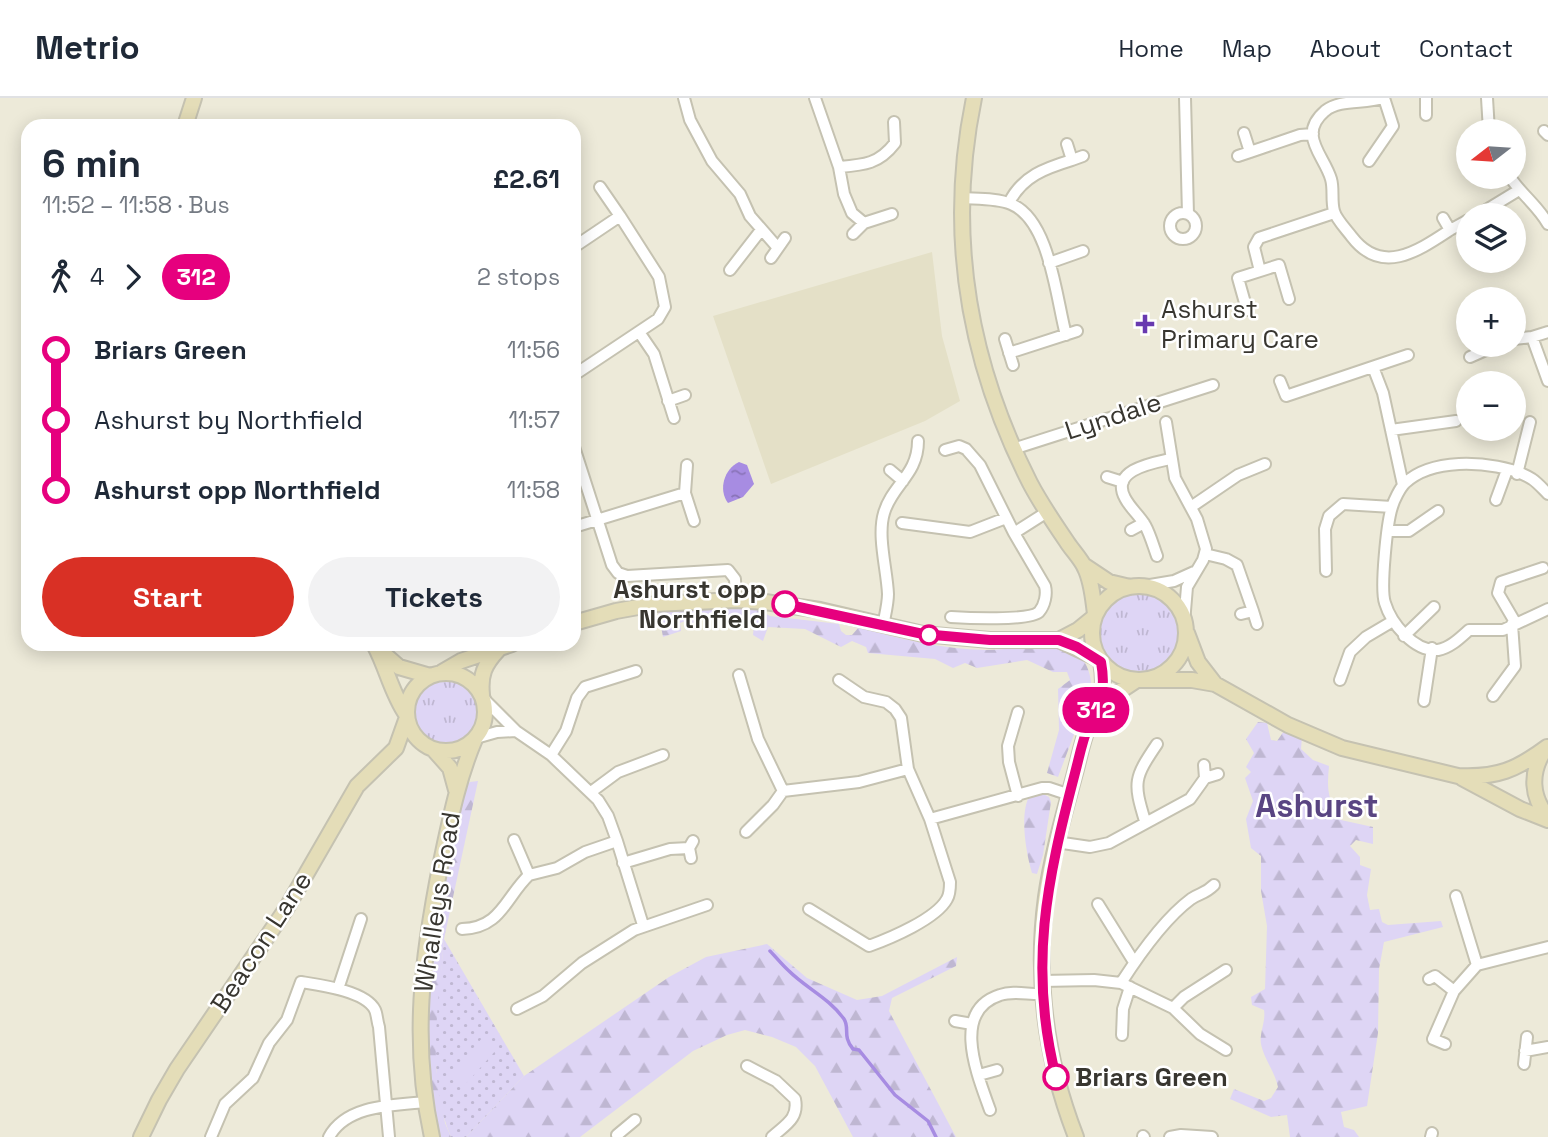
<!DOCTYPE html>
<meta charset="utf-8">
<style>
:root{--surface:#fff;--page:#f2f2f3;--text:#1f2937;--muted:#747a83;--line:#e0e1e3;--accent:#d93025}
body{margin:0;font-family:"Space Grotesk",sans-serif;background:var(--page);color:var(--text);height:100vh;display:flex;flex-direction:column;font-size:26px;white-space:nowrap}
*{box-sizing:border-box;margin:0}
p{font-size:23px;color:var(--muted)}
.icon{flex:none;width:38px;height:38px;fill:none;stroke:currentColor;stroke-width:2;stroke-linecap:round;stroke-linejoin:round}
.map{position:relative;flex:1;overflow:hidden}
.panel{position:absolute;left:21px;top:21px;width:560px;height:532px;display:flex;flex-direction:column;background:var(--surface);border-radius:21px;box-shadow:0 4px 18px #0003}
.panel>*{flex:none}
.badge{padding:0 14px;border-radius:23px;font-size:24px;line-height:46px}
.needle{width:46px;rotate:253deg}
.tools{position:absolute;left:1456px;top:21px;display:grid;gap:14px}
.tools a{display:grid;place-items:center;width:70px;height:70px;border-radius:50%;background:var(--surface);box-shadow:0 4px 18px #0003;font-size:35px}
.map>.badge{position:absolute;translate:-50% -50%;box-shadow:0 0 0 4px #fff}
.legs{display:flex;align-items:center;gap:10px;height:77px;padding:0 21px;font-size:23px}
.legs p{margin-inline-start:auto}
.headline{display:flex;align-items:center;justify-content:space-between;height:119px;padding:0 21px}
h1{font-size:38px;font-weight:600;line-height:52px}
.cta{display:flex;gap:14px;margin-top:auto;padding:14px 21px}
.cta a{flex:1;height:80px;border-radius:42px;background:var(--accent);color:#fff;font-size:28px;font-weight:600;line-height:80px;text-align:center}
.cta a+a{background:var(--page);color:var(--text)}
ul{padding:0 21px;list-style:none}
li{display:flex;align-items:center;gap:24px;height:70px;font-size:26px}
li i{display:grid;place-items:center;width:10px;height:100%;margin:0 9px;background:currentColor}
li i::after{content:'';width:18px;height:18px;margin:-9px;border:5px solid;border-radius:50%;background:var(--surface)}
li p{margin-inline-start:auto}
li:first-child i{background:linear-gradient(#0000 50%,currentColor 0)}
li:last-child i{background:linear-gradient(currentColor 50%,#0000 0)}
header{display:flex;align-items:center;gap:42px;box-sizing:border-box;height:98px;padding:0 35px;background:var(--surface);border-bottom:2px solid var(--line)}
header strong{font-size:33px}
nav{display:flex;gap:38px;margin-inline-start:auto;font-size:24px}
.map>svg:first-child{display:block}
.built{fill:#e4e0c7}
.grass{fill:url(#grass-tufts)}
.forest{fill:url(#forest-firs)}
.park{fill:url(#park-dots)}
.pitch{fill:#ded5f5}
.water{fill:url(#water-ripples)}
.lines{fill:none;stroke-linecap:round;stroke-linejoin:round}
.stream{stroke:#a78ce2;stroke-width:3.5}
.street-casing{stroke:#c5c2b1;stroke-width:14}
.secondary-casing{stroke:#c5c2b1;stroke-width:18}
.street{stroke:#fff;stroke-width:10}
.secondary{stroke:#e4ddb8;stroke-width:14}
.line-1-casing{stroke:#fff;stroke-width:16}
.line-1{stroke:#e6007e;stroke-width:10}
.poi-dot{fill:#6839b0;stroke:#fff;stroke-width:2.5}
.stop-1-dot{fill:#fff;stroke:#e6007e;stroke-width:3.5}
.labels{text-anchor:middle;stroke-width:5;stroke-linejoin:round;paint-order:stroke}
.poi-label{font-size:26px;fill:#383630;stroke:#fff;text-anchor:start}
.street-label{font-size:26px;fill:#383630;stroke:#fff}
.stop-label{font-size:26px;font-weight:bold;fill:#383630;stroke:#fff;text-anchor:end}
.district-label{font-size:33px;font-weight:bold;fill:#594582;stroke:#fff}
</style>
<header>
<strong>Metrio</strong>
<nav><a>Home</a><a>Map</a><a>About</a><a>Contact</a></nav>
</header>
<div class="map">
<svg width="1548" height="1039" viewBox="0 0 1548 1039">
<defs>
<pattern id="grass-tufts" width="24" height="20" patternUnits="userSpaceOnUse" patternTransform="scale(1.75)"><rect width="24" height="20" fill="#ded5f5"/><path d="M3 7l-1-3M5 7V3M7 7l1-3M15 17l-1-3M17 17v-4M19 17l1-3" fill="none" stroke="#bfb7d2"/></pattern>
<pattern id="forest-firs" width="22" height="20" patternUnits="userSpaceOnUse" patternTransform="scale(1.75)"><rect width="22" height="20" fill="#ded5f5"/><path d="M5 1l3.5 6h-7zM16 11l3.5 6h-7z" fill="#bfb7d2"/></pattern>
<pattern id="park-dots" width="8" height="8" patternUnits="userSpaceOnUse" patternTransform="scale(1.75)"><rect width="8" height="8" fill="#ded5f5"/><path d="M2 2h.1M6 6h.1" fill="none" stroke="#bfb7d2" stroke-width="1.8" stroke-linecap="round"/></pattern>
<pattern id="water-ripples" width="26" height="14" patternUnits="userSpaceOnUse" patternTransform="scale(1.75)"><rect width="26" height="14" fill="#a78ce2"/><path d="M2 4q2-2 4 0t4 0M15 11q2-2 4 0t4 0" fill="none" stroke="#8973b8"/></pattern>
</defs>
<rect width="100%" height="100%" fill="#edead9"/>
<!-- built -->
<path class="built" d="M932 154 942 238 960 303 925 323 771 386 713 218Z"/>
<!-- grass -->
<path class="grass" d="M1098 535a40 40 0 1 1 80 0a40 40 0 1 1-80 0Z
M414 615a32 32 0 1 1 64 0a32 32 0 1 1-64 0Z"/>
<!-- forest -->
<path class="forest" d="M705 508 755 510 770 518 839 526 841 533 846 537H852L859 529C899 541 943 551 985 552 1010 552 1041 545 1065 551 1087 556 1093 578 1091 597L1082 602 1081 618 1058 679 1047 675 1059 632 1058 591 1070 582 1067 574H1053L1027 562 977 570 965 565 953 570 935 561 868 555 866 549 852 543 841 549 805 531 768 529 763 543 753 537 754 527 734 520 695 519 697 530H692L685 523 680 525 681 533 663 539 658 513Z
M1258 624 1267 625 1271 642 1277 643 1284 633 1302 639 1301 651 1313 662 1329 668C1328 679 1327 689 1330 700 1333 708 1339 713 1341 722L1373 729V746L1356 742 1350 748 1360 759V767L1371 771 1367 797 1370 812 1379 811 1382 824 1388 827 1441 823 1443 829 1384 844 1379 871 1378 935 1367 1008 1341 1014 1344 1029 1354 1032 1359 1039H1290L1287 1017 1271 1019 1230 1001 1234 991 1264 1003 1271 1000 1278 989C1275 974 1264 961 1261 946 1259 935 1266 924 1264 912L1252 907 1251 899 1265 891 1267 828 1261 793V758L1251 750 1246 721 1253 703 1245 680 1251 674 1246 669 1254 655 1246 641Z
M478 683 444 841 437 929 436 970 445 1025 451 1039H436L425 975 428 854 458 695 470 684Z
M1043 696 1049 699 1051 704 1043 757 1037 776 1032 775C1026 755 1019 715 1030 697Z
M767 846 807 880 857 902 882 898 957 859 956 868 892 900 889 913 956 1039H853L815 968 796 949 772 939 745 932 727 937 693 953 580 1039H466L524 978 669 879 706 859Z"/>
<!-- park -->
<path class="park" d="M444 841 524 978 466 1039H451C425 978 439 905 444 841Z"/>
<!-- pitch -->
<path class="pitch" d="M483 939 497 951 464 988 450 976Z"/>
<!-- water -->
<path class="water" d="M739 364 747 367 754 386 743 399 728 405C718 392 724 371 739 364Z"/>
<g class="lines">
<!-- stream -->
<path class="stream" d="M770 853C776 859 782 867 789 873 806 890 829 900 844 921 850 930 842 938 853 951L859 952 895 997 928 1023 936 1039"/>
<defs>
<path id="street" d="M684 0 690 22 712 63 740 96 750 118 778 150
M815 0 839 69 844 96 852 115 864 125
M1185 0 1188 116
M1382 0C1364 6 1340 1 1325 13 1297 37 1324 57 1331 81 1334 91 1331 102 1334 113 1336 121 1346 131 1352 139 1382 178 1418 153 1450 132L1443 120
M1487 0 1489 33
M1426 17V0
M1544 33 1548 37
M1067 46 1072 62 1083 58
M1250 54 1300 37 1313 36
M1238 58 1250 54 1244 35
M1369 63 1393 28 1384 0
M839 69C864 67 879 66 895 45L894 24
M1510 79C1521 96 1538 108 1548 126
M600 89 620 118
M962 100C977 101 997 100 1011 106 1050 122 1056 200 1066 237
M1009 105C1022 78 1046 70 1072 62
M1170 128a13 13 0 1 1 26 0a13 13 0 1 1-26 0Z
M1478 117 1519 92
M1450 132 1468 122
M853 136 864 125 892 116
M574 149 620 118 659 179 665 209 658 221 574 277
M771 160 785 140
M1049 165 1083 153
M730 172 761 132
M1260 173 1254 149 1259 140 1334 115
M1247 212 1238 180 1279 167 1289 201
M639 234 654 256 674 320
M1532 239 1548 283
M1005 241 1013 267
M1514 241 1532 239 1548 234
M1009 255 1077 233
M1470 259 1497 247
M1373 269 1383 295 1403 387
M1280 283 1286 298 1408 257
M668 303 685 297
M1166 324 1175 380 1197 421 1206 451 1203 462 1187 489 1184 525
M1391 332 1456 323
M574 349 612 467 618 475 627 478 728 472 735 481 736 502
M1013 351 1213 287
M945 352 959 348 966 351 980 367 1014 435 1047 414
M687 367 685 395 694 423
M890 372 903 383
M1517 376 1530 324
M1107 379 1123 384
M1548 396C1543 391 1538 385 1532 381 1513 369 1482 365 1459 366 1440 367 1420 371 1405 385 1400 390 1394 402 1392 409 1387 424 1380 491 1385 505 1391 525 1414 554 1438 552 1450 550 1460 540 1469 532H1503L1548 511
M1496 402 1507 372
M1191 409 1238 377 1265 366
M902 425 970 434 1006 420
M574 429 685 395
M1131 432 1144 425
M1389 433H1409L1438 413
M1205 456 1226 461 1237 467 1253 513
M1157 458C1153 447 1150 436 1145 427 1139 417 1130 410 1125 400 1110 372 1152 365 1170 361
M1326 473 1325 431 1329 418 1343 406 1392 409
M1144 488 1174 483 1194 474
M1241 516 1253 513 1257 526
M951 519C966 520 1029 523 1039 514 1045 507 1047 496 1045 488L1014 435
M1515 524 1498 495 1501 484 1543 470
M883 528C885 517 888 506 888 496 887 472 877 438 884 415 892 387 918 377 918 343
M1404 538 1434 509
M739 577 758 641 783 693 859 684 908 671
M1340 582 1350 554 1366 539 1393 523
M1493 598 1515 568 1512 526
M482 599 516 633 551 657 598 702 608 718 617 743 643 827
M1424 603 1432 550
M476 640 497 634 516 633
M551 657 566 633 577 600 585 589 636 573
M1204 667 1205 680 1218 676
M591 694 618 674 663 657
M1018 698 1009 664 1008 648 1018 614
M930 721 1042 690H1049L1070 697
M1145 723C1133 684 1134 680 1157 646
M746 734 773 707 783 693
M514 742 529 777
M1056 744 1090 749 1109 745 1190 701 1205 680
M691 760 689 750 693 743
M623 765 670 751 689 750
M1456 798 1477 867
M1098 806 1134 864
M809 811 869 848C891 840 936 821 947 801 950 796 950 789 950 784L930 721 908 671 901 620 895 611 886 604 864 599 839 582
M462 831C501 830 505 800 529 777L557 770 585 754 617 743
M1429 881 1435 878 1454 893
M1042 883 1094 882 1121 885 1173 910 1200 936 1226 952
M1121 885C1139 857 1164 821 1191 801 1200 795 1205 796 1214 787
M338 891 361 821
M1173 910 1184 899 1226 872
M517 911 543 898 582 865 634 832 707 807
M955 923 972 926
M1122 937 1123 911 1130 889
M1445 946 1433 941 1454 893 1477 867 1548 849
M1525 953 1548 949
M1524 966 1527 939
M747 968 776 983 795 1001C799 1021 785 1027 772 1039
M979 977 997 972
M990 1012C978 978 950 913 1000 897 1014 892 1029 897 1043 896
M617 1037 635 1022
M1143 1038 1144 1039
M211 1039 225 1006 253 980 269 945 287 922 301 884C320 887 366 893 375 912 377 916 377 923 379 929L389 1039
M329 1039C346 1007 393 1007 425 1004
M1170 1039 1181 1037 1212 1039
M1431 1039 1432 1035"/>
<path id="secondary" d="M974 0C946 135 968 263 1030 385 1041 406 1054 425 1067 444 1072 452 1081 461 1085 470 1092 484 1093 501 1095 516
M185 28 194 0
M1085 468 1109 484 1130 489
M1092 535a47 47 0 1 1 94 0a47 47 0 1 1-94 0Z
M574 525 616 513 655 506 736 502 765 504 820 512 923 536 990 542H1059L1099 561
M1187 535 1198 564 1215 586
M1059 542 1078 532 1094 519
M375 548C387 571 392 596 406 616
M383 555 399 569 430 578
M442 574 461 563 512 546
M407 614a39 39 0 1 1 78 0a39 39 0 1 1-78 0Z
M1141 582H1192L1215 586 1288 627 1342 650 1458 678C1497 680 1516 672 1547 649
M482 597C480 577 484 567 498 552
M1099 607 1137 582
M434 652 450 670 456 692
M1544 653C1530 675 1531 699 1548 719
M1462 680 1520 711 1548 722
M141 1039 159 1002 177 971 286 811 357 688 396 650 406 622
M432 1039C411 944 422 859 441 764 450 722 458 681 475 641
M1076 1039C1046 962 1035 881 1046 799 1052 757 1064 716 1075 675 1079 660 1082 644 1088 629 1098 600 1107 597 1101 564"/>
</defs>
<!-- street casing -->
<use href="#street" class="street-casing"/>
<!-- secondary casing -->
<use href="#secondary" class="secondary-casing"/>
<!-- street -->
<use href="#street" class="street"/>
<!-- secondary -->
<use href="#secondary" class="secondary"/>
</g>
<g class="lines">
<defs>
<path id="line-1" d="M785 506 923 536 990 542H1059L1077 549 1101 564C1107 597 1098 601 1088 629 1082 644 1079 660 1075 675 1047 782 1028 869 1056 979"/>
</defs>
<!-- line-1 casing -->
<use href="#line-1" class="line-1-casing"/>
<!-- line-1 -->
<use href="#line-1" class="line-1"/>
</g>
<!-- markers -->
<path class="poi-dot" d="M1141.5 215.5h7v7h7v7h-7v7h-7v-7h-7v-7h7z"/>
<g class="stop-1-dot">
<circle cx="785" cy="506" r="12"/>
<circle cx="929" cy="537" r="9"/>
<circle cx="1056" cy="979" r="12"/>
</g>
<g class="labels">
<!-- poi labels -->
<g class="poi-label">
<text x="1161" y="220">Ashurst<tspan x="1161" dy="30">Primary Care</tspan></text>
</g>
<!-- street labels -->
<g class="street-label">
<text transform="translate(1113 318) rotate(-18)" y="9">Lyndale</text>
<text transform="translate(437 804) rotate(-81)" y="9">Whalleys Road</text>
<text transform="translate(261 844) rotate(-57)" y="9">Beacon Lane</text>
</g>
<!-- stop labels -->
<g class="stop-label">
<text x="766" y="500">Ashurst opp<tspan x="766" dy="30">Northfield</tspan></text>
<text x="1075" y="988" text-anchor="start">Briars Green</text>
</g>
<!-- district labels -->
<g class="district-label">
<text x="1317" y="719">Ashurst</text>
</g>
</g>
</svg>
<div class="tools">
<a><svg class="needle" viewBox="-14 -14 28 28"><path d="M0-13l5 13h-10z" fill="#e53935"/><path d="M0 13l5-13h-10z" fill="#747a83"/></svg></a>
<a><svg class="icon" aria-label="layers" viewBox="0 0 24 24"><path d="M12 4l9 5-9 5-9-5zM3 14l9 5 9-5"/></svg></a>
<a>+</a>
<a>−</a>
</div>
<b class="badge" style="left:1096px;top:612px;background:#e6007e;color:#fff">312</b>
<section class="panel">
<div class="headline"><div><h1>6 min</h1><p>11:52 – 11:58 · Bus</p></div><b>£2.61</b></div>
<div class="legs"><svg class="icon" aria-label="walk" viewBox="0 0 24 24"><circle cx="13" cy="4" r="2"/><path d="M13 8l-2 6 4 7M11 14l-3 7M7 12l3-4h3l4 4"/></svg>4<svg class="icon" aria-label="forward" viewBox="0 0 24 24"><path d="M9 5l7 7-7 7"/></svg><b class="badge" style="background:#e6007e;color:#fff">312</b><p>2 stops</p></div>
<ul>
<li><i style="color:#e6007e"></i><b>Briars Green</b><p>11:56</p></li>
<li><i style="color:#e6007e"></i><span>Ashurst by Northfield</span><p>11:57</p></li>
<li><i style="color:#e6007e"></i><b>Ashurst opp Northfield</b><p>11:58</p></li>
</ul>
<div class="cta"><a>Start</a><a>Tickets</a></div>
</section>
</div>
